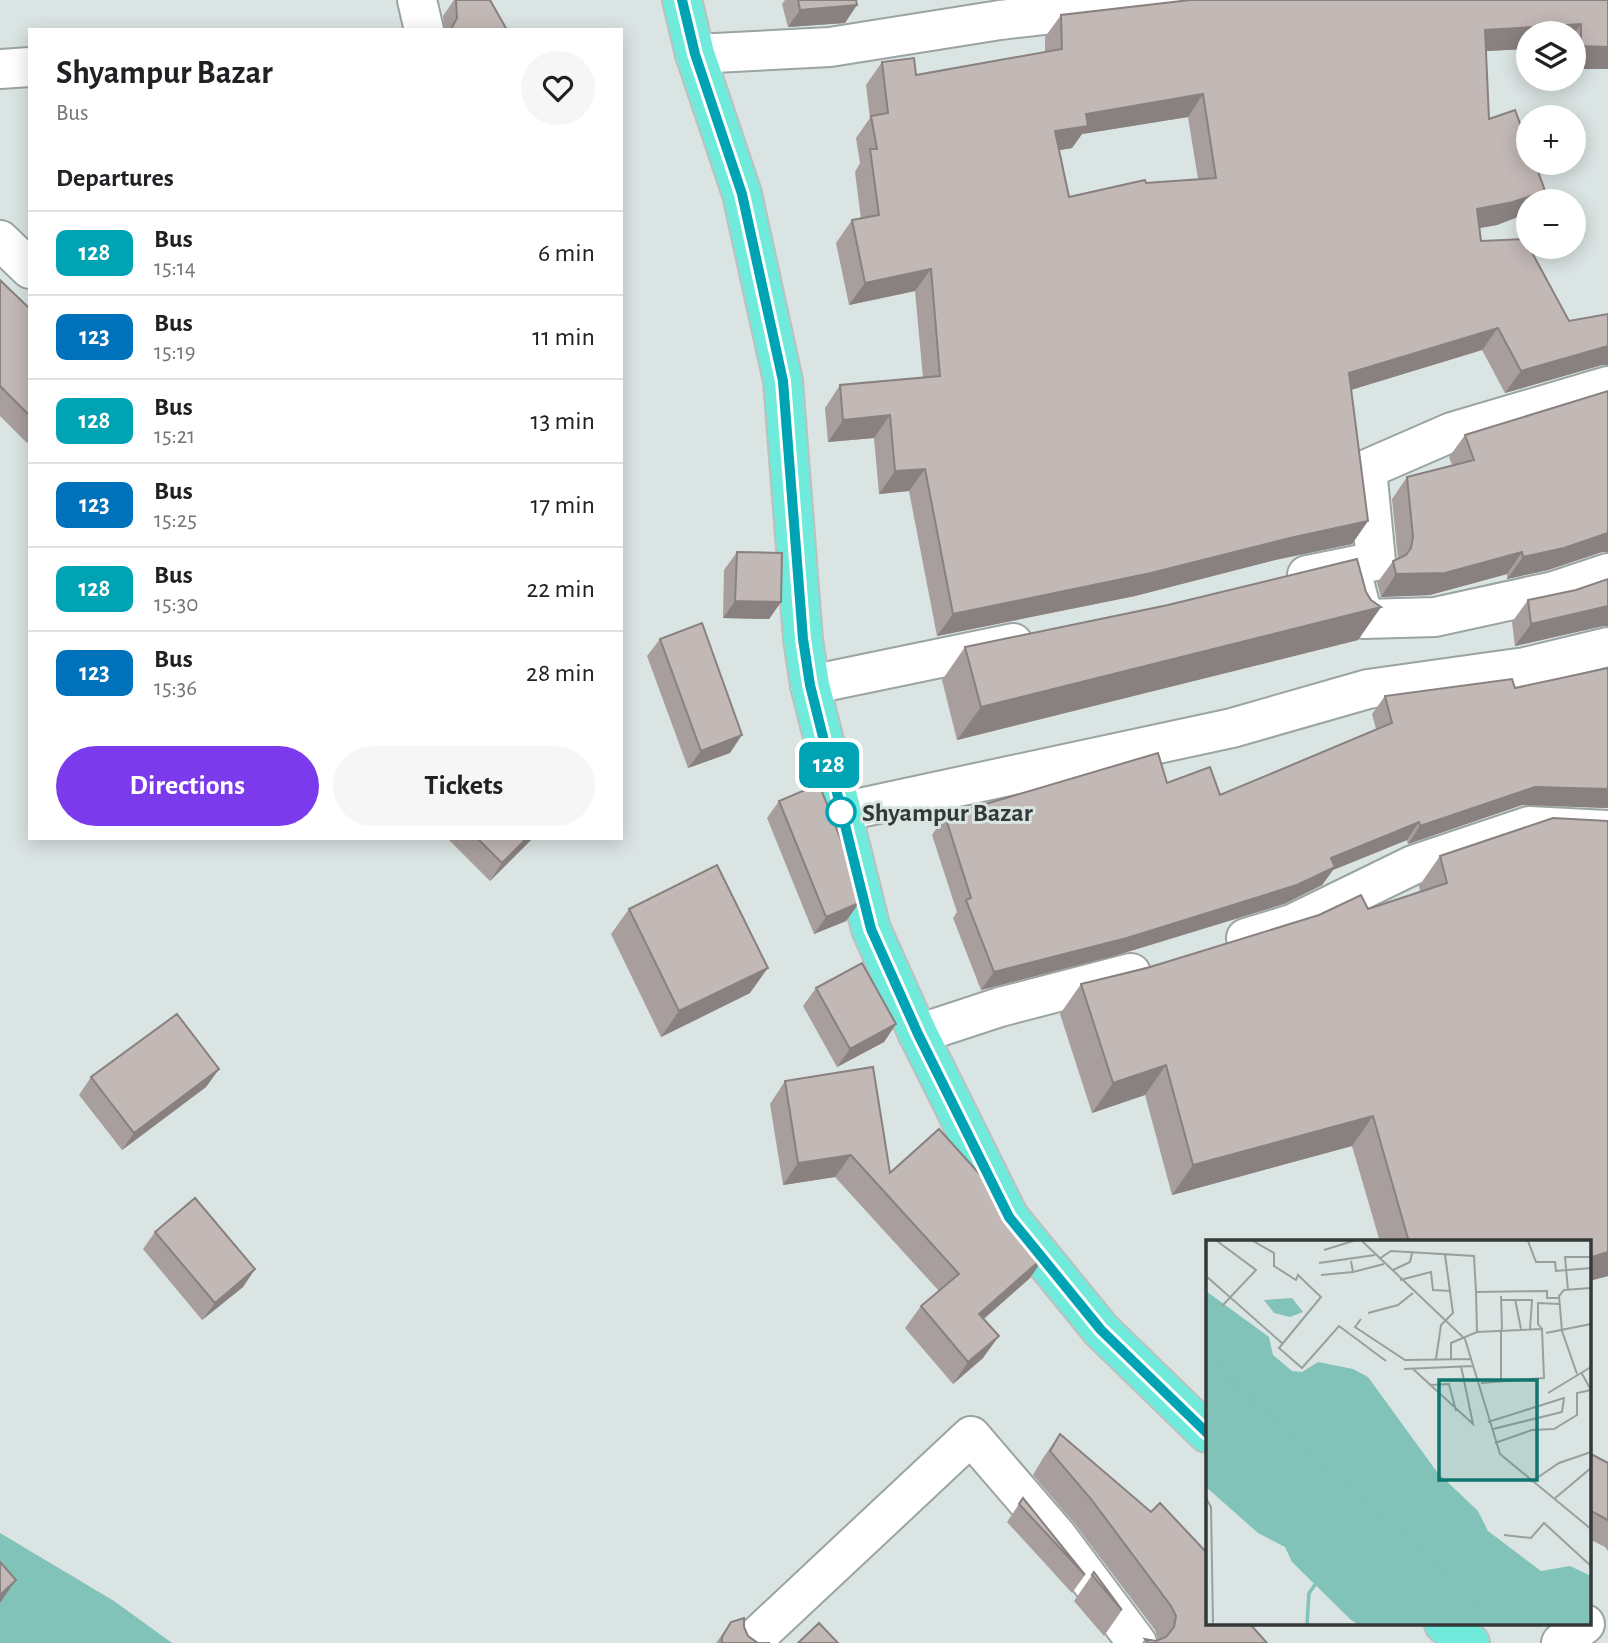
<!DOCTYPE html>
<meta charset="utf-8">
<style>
:root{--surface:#fff;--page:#f6f6f6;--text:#202124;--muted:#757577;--line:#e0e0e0;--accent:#7c3aed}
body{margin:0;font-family:"Alegreya Sans",sans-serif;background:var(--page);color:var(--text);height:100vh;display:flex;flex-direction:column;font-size:26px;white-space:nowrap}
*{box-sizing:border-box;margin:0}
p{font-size:23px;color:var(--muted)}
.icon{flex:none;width:38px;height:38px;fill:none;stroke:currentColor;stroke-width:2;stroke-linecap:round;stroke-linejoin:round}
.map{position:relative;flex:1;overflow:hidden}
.side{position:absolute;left:28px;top:28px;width:595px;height:812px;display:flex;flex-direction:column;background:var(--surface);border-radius:0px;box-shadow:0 4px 18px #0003}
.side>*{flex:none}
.badge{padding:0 14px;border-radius:10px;font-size:24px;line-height:46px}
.fabs{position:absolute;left:1516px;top:21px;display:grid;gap:14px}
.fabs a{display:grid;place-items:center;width:70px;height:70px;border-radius:50%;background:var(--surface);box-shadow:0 4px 18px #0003;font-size:35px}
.map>.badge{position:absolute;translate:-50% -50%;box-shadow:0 0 0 4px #fff}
h2{padding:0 28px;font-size:26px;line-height:63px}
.round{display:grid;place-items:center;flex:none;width:74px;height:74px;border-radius:37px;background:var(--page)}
.head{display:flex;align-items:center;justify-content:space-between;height:119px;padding:0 28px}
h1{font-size:33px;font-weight:700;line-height:52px}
.cta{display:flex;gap:14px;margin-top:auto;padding:14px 28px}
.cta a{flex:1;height:80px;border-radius:42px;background:var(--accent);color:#fff;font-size:28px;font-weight:700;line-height:80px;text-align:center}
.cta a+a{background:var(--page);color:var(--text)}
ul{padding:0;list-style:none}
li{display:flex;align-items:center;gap:21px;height:84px;padding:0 28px;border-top:2px solid var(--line)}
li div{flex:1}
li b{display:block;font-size:26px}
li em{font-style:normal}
li .badge{min-width:77px;font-weight:700;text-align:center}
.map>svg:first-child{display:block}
.water{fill:#81c3b8}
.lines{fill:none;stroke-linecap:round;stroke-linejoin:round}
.pedestrian-casing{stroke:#9aa4a2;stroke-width:42}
.minor-casing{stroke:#9aa4a2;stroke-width:42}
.trunk-casing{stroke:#bec0bf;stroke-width:42}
.pedestrian{stroke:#fff;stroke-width:38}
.minor{stroke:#fff;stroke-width:38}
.trunk{stroke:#70eadb;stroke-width:38}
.wall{fill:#a79e9d;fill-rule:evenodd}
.shaded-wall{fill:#88817f}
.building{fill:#c2b8b6;stroke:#88817f;stroke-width:2;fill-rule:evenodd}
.line-casing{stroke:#fff;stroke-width:16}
.line{stroke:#00a3b4;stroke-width:10}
.stop-dot{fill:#fff;stroke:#00a3b4;stroke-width:3.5}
.labels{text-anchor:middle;stroke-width:6;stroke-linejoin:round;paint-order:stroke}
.stop-label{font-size:26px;font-weight:bold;fill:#343938;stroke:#dae4e2;text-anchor:start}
.inset-river{fill:none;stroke:#81c3b8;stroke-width:3.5}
.inset-road{fill:none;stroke:#98a09e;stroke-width:2}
.view{fill:#0f766e;fill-opacity:0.15;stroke:#0f766e;stroke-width:3.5}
.inset-edge{fill:none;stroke:#343938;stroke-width:3.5}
</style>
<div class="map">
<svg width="1608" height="1643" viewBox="0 0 1608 1643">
<rect width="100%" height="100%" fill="#dae4e2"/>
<!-- water -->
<path class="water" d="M0 1533 114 1601 172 1643H0Z"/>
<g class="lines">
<defs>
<path id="pedestrian" d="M750 1643 971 1436 1057 1536 1137 1643"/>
<path id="minor" d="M417 0 424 30
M695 54 830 47 1000 20 1177 0
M0 69 30 67
M0 240 30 269
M1307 575 1376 561 1367 469 1452 432 1608 386
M1353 578 1364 619 1435 617 1554 591 1608 573
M810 685 1013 643
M841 812 1232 728 1368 689 1525 667 1608 647
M1246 938 1292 924 1413 865 1529 826 1608 830
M918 1034 1000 1007 1131 973
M1561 1643 1585 1624"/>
<path id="trunk" d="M682 0 695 54 742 194 783 381 803 639 810 685 871 929 918 1034 1009 1217 1101 1330 1207 1433
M1444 1624 1470 1643"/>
</defs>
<!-- pedestrian casing -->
<use href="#pedestrian" class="pedestrian-casing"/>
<!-- minor casing -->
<use href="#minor" class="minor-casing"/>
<!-- trunk casing -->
<use href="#trunk" class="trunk-casing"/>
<!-- pedestrian -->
<use href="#pedestrian" class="pedestrian"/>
<!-- minor -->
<use href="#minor" class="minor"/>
<!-- trunk -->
<use href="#trunk" class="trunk"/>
</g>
<!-- wall -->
<path class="wall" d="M454 0H490L507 30H444L443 16Z
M785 0H856L845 23 788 27 782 4Z
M1608 0V69H1573V33L1528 49 1486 51 1489 119 1545 191 1537 201H1528V213L1497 225 1480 228 1481 241 1569 321 1602 365 1505 393 1482 350 1351 390 1368 521 1352 544 1275 560 1135 596 937 636 909 491 879 494 874 438 828 442 825 408 840 385 923 378 915 291 849 305 836 243 852 220 861 219 855 172 860 163 856 138 870 118 866 85 882 62 916 75 1045 52V37L1061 15ZM1188 117 1198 179 1146 183 1069 197 1059 150 1072 148 1082 134Z
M0 280 30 309V440L27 443 0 416Z
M1465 435 1602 552 1548 570 1507 579V574L1430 595 1381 597 1377 583 1393 561 1398 559 1392 499 1407 477 1452 465 1449 457Z
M737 552 781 602 769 619 723 618 724 570Z
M1608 579V626H1603L1515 646 1512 622 1528 600 1576 590Z
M1366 592 1371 600 1381 607 1358 640 957 740 942 680 965 647Z
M660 639 730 753 688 768 647 656Z
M1608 668V808L1522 805 1408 844 1407 840 1333 870 1322 885 1284 904 1114 956 981 990 953 918 957 912 932 835 945 816 1167 783 1220 795 1376 729 1372 714 1385 696 1515 688Z
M779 801 859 903 846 921 814 934 767 818Z
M1608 821V1276L1589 1281V1242H1380L1352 1146 1172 1195 1145 1095 1092 1113 1060 1014 1081 984 1368 909 1420 892 1419 886 1440 856Z
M447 838H533L490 881Z
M629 909 750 993 661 1037 611 934Z
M816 988 896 1024 884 1042 837 1067 803 1006Z
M219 1069 206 1087 122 1150 79 1095 91 1077Z
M785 1081 890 1173 1030 1278 984 1319 983 1358 953 1384 905 1328 921 1306 939 1291 835 1177 783 1185 770 1104Z
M155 1232 255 1269 243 1287 202 1320 143 1249Z
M1060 1434 1207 1624 1267 1643H1142L1145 1639 1156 1641 1158 1640 1155 1630 1074 1523 1033 1475 1043 1458Z
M1589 1453 1608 1463V1551L1605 1547 1589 1539Z
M1023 1498 1085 1575 1072 1593 1007 1522Z
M1092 1575 1122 1610 1104 1636 1074 1601Z
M731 1622 744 1627 748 1636 758 1643H770H716Z"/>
<!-- shaded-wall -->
<path class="shaded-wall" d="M857 5 845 23 788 27 800 10Z
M1581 24 1573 36V33H1528V49L1469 52 1485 30Z
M1581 46 1608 47V69H1573V57Z
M1203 94 1188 117 1082 134 1072 148 1039 154 1055 131 1086 114Z
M1545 191 1537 201H1528V213L1497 225 1462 231 1477 209Z
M931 269 915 291 849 305 865 283Z
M1498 328 1482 350 1334 395 1349 373Z
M1608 346V365H1602L1505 393 1521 371Z
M890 415 874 438 828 442 843 420Z
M925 469 909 491 879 494 895 471Z
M1368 521 1352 544 1275 560 1135 596 937 636 953 614 1290 538Z
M1608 533V552H1602L1548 570 1507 579 1523 557Z
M1522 552 1507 574 1430 595 1381 597 1396 574Z
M735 601 781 602 769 619 723 618Z
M1608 606V626H1603L1515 646 1531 624Z
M1381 607 1358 640 957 740 981 707Z
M742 735 730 753 688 768 701 751Z
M1535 787 1608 789V808L1522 805 1408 844 1420 826Z
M1419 822 1407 840 1333 870 1322 885 1284 904 1114 956 981 990 994 972 1331 858Z
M527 838H533L490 881 502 863Z
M859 903 846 921 814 934 826 917Z
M768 968 750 993 661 1037 679 1011Z
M896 1024 884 1042 837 1067 850 1049Z
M1166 1065 1145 1095 1092 1113 1113 1083Z
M219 1069 206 1087 122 1150 134 1133Z
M1373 1116 1352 1146 1172 1195 1193 1165Z
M851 1155 835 1177 783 1185 798 1163Z
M1608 1252V1276L1589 1281V1258Z
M1046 1255 1030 1278 964 1336 979 1314Z
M255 1269 243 1287 202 1320 215 1303Z
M999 1336 983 1358 953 1384 968 1362Z
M16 1580 0 1603V1595Z"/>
<!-- building -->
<path class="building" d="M456 0H490L507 30H449L451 29 457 18Z
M798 0H856L857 5 800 10Z
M1190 0H1608V47L1581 46V24L1485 30 1489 119 1515 110 1528 145V163H1535L1545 191 1513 202 1477 209 1481 241 1525 239 1528 247H1529L1569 321 1608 314V346L1521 371 1498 328 1349 373 1368 521 1290 538 1151 573 953 614 925 469 895 471 890 415 843 420 840 385 940 376 931 269 865 283 852 220 879 215 870 149H877L871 116 888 113 882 62 914 58 916 75 1062 49 1061 15ZM1203 94 1216 178 1146 183 1145 180 1069 197 1055 131 1088 126 1086 114Z
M0 280 30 309V416L0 386Z
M1608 391V533L1564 548 1523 557 1522 552 1445 573 1396 574 1393 561 1406 555 1411 548 1413 537 1407 477 1474 460 1465 435Z
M737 552 782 553 781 602 735 601Z
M1357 559 1366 592 1371 600 1381 607 981 707 965 647 1168 605Z
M1608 579V606L1531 624 1528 600 1576 590Z
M702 623 742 735 701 751 660 639Z
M1608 668V789L1535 787 1420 826 1419 822 1331 858 1335 867 1297 885 1127 938 994 972 966 900 971 898 945 816 1158 753 1167 783 1210 767 1220 795 1392 723 1385 696 1512 679 1515 688Z
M819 784 845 850 859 903 826 917 779 801Z
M1553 818 1608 821V1252L1589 1258V1242H1409L1373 1116 1193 1165 1166 1065 1113 1083 1081 984 1147 968 1319 915 1361 895 1368 909 1447 883 1440 856Z
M477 838H527L502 863Z
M717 865 768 968 679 1011 629 909Z
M862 963 896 1024 850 1049 816 988Z
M177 1014 219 1069 134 1133 91 1077Z
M873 1067 890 1173 939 1129 1002 1199 1046 1255 979 1314 999 1336 968 1362 921 1306 959 1274 851 1155 798 1163 785 1081Z
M195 1198 255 1269 215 1303 155 1232Z
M1060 1434 1151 1512 1160 1503 1207 1553V1624H1250L1267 1643H1149L1145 1639 1156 1641 1166 1637 1174 1627 1176 1616 1171 1606 1091 1499 1050 1451Z
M1589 1453 1608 1463V1520L1589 1510Z
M1023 1498 1085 1575 1019 1504Z
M0 1562 16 1580 0 1595Z
M1094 1572 1122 1610 1092 1575Z
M744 1618V1627L748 1636 758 1643H770H722V1637L731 1622Z
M819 1623 838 1643H798Z"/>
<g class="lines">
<defs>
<path id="line" d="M682 0 695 54 742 194 783 381 803 639 810 685 871 929 918 1034 1009 1217 1101 1330 1207 1433"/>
</defs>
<!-- line casing -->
<use href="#line" class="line-casing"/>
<!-- line -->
<use href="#line" class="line"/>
</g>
<!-- markers -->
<circle class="stop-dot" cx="841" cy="812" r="14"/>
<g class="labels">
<!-- stop labels -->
<g class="stop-label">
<text x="862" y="821">Shyampur Bazar</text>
</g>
</g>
<!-- overview -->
<g transform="translate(1206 1240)">
<rect width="385" height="385" fill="#dae4e2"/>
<path d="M0 51 63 97 67 115 86 131 96 132 112 122 147 129 162 137 231 232 272 271 282 291 335 331 364 326 385 336V384H151L144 379 86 322 79 307 52 293 0 247ZM86 58 97 72 84 77 68 73 58 60Z" fill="#81c3b8"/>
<path class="inset-river" d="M0 116 293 384M101 384 103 353 111 342"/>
<path class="inset-road" d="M11 1 50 30 16 66M47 1 68 13V26L90 40 92 35 115 57 73 108 96 128 133 86 180 121M156 1 259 99 294 214 385 289M322 1 330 22H349L350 31 385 28M118 10 147 1M173 19 185 11 268 16 270 52M145 21 147 32 178 24M113 23 169 15M187 30 204 22 206 13M115 35 147 32M0 36 77 104M194 40 225 32 227 50 245 51M362 50 359 17H385M295 56 296 89M309 59 315 89M295 60H326L324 89M162 73 192 65 207 53M155 79 149 87 199 120 265 119M295 89V141M336 89 332 84V63L354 64M271 92 270 52 341 51V58H353M340 93 385 84M230 119 235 85 247 73 239 15M245 119V103L271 92 336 89 338 138 275 143M198 129 267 126M207 129 267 184 255 126M371 134 356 91 353 56 358 50 385 48M223 145 243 144 250 171M342 153 385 127M282 182 358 158 356 172 287 189M289 203 326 190 348 189 371 175V153L385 150 375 132M325 242 353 223 385 212M0 258 5 267 7 384M348 259 385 228M298 295 325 298 338 283 385 326"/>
<path class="view" d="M233 140H331V240H233Z"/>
<rect width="385" height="385" class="inset-edge"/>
</g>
</svg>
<div class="fabs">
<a><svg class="icon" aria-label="layers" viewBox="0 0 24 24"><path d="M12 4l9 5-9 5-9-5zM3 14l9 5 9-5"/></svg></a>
<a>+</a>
<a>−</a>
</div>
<b class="badge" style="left:829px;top:765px;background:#00a3b4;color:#fff">128</b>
<section class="side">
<div class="head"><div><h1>Shyampur Bazar</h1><p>Bus</p></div><a class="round"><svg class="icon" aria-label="heart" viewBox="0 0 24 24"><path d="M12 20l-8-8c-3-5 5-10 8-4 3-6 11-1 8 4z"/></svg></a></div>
<h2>Departures</h2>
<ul>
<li><span class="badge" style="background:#00a3b4;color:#fff">128</span><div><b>Bus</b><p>15:14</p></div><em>6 min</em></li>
<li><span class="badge" style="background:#0072bc;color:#fff">123</span><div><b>Bus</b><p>15:19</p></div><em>11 min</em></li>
<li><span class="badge" style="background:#00a3b4;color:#fff">128</span><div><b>Bus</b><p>15:21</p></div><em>13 min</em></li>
<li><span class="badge" style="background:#0072bc;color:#fff">123</span><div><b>Bus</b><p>15:25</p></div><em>17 min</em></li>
<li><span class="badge" style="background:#00a3b4;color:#fff">128</span><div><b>Bus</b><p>15:30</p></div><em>22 min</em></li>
<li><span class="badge" style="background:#0072bc;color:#fff">123</span><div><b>Bus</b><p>15:36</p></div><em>28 min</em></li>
</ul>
<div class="cta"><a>Directions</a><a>Tickets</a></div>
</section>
</div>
